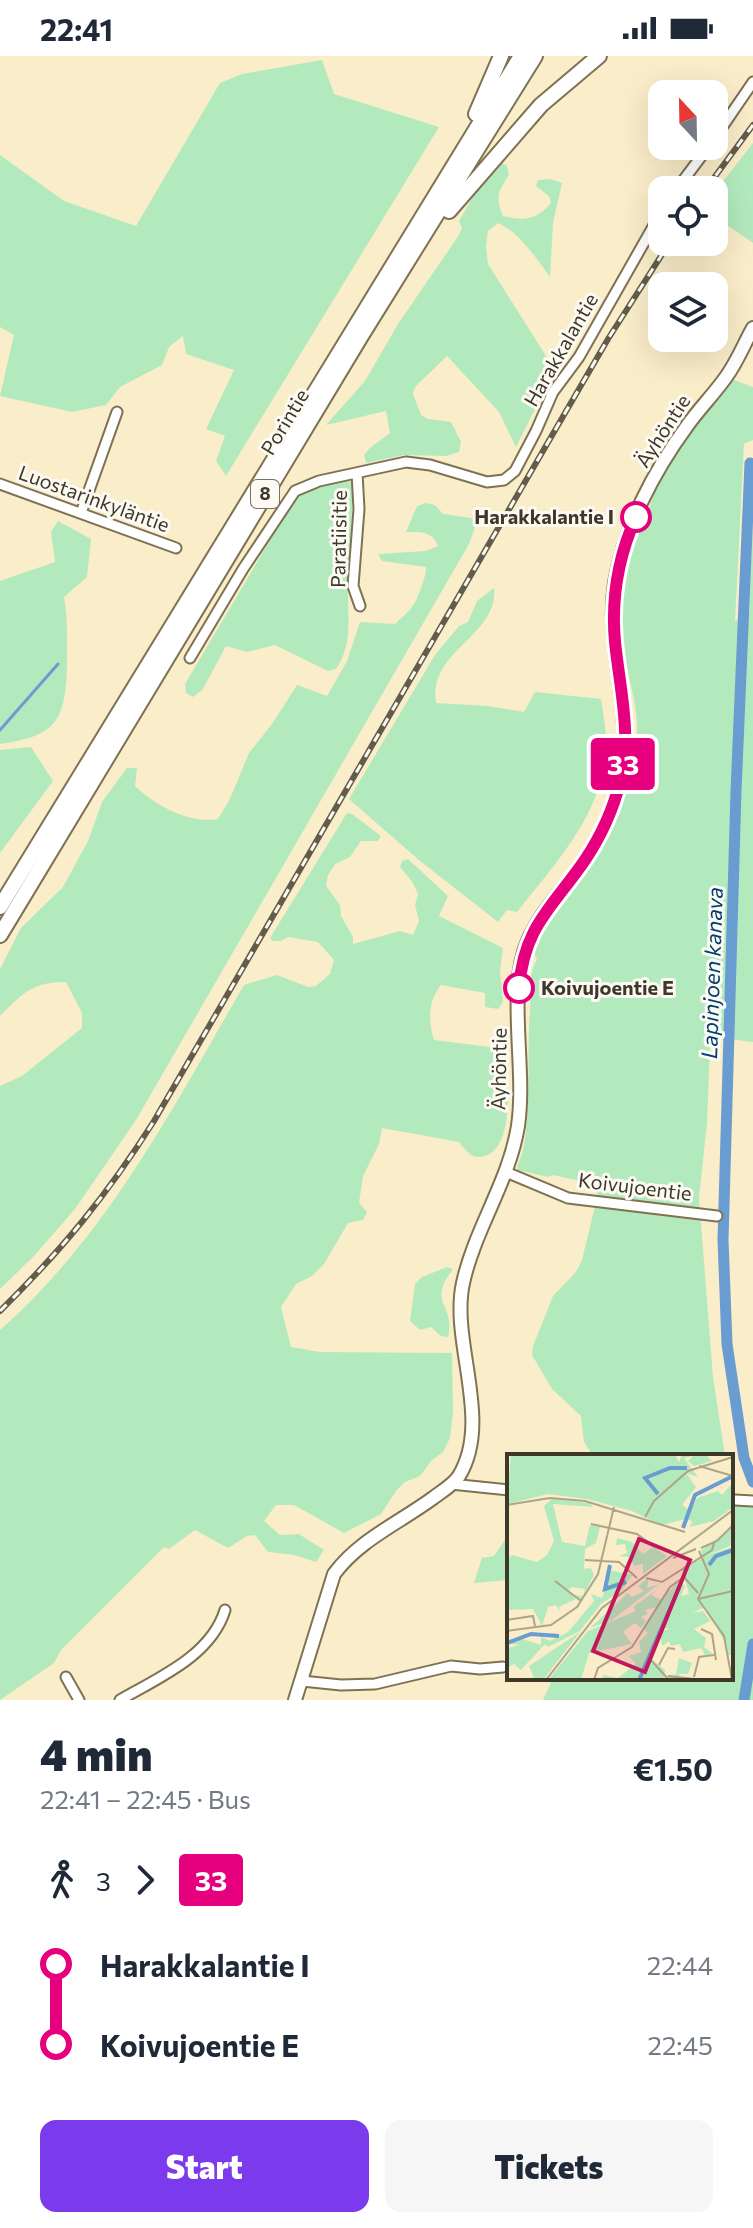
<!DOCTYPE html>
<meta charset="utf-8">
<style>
:root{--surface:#fff;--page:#f6f6f7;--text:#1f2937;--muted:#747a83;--accent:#7c3aed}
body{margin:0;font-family:Commissioner,sans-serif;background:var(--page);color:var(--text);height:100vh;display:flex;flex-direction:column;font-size:30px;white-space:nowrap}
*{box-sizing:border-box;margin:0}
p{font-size:26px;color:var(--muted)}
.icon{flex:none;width:44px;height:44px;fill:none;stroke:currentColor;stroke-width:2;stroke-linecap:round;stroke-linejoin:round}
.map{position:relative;height:1644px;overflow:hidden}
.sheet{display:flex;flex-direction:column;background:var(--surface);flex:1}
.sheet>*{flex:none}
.badge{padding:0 16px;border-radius:6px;font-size:28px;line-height:52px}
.needle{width:52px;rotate:338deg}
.fabs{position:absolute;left:648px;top:24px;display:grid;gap:16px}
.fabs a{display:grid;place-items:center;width:80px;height:80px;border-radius:16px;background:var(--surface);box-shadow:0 8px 32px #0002;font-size:40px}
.map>.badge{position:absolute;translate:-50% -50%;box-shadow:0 0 0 4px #fff}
.legs{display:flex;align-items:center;gap:12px;height:88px;padding:0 40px;font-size:26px}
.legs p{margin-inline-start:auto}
.head{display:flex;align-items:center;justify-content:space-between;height:136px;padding:0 40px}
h1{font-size:44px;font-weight:800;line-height:60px}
.action{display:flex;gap:16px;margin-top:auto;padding:16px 40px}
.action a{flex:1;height:92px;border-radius:16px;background:var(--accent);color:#fff;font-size:32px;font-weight:800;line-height:92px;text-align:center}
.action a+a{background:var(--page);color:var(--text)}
ul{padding:0 40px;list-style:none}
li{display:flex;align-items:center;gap:28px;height:80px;font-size:30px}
li i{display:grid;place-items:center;width:12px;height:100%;margin:0 10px;background:currentColor}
li i::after{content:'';width:20px;height:20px;margin:-10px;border:6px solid;border-radius:50%;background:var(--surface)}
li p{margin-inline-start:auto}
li:first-child i{background:linear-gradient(#0000 50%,currentColor 0)}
li:last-child i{background:linear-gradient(currentColor 50%,#0000 0)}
.status{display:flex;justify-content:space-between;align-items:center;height:56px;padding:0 40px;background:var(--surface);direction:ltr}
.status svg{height:22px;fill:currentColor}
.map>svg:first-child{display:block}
.green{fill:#b3eabd}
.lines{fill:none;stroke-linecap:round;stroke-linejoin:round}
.stream{stroke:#699dd2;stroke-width:3}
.canal{stroke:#699dd2;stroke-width:11}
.minor-casing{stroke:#7e7253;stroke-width:13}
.secondary-casing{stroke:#7e7253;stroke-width:16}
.trunk-casing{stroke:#7e7253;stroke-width:18}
.minor{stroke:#fff;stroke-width:9}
.secondary{stroke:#fff;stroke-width:12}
.trunk{stroke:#fff;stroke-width:14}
.rail-casing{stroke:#635c4a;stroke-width:6}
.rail{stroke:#fdfaf3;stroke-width:3;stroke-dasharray:9;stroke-linecap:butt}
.line-1-casing{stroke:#fff;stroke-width:18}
.line-1{stroke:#e6007e;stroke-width:12}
.stop-1-dot{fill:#fff;stroke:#e6007e;stroke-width:4}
.labels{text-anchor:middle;stroke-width:6;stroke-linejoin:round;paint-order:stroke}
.shield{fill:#fdfaf3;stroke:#777266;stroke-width:2}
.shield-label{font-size:18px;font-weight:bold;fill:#3d382a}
.street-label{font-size:20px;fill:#3d382a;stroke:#fdfaf3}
.stop-label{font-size:20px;font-weight:bold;fill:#3d382a;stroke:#fdfaf3;text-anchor:end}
.water-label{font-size:22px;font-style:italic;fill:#003e6f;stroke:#fdfaf3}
.inset-river{fill:none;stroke:#699dd2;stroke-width:4}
.inset-road{fill:none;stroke:#aea589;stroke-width:2}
.view{fill:#c2185b;fill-opacity:0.15;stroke:#c2185b;stroke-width:4}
.inset-edge{fill:none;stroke:#3d382a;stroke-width:4}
</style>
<div class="status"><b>22:41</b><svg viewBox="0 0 49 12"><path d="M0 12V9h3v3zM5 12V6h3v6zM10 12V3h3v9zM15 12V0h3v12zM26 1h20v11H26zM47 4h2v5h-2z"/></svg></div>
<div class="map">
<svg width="753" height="1644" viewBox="0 0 753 1644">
<rect width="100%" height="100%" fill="#faedc9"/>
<!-- green -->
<path class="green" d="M322 4 334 38 439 71 226 420 216 405 225 380 206 373 234 314 186 298 183 280 169 291 162 309 120 331 106 349 72 356 0 340 14 279 0 271V99L64 145 136 170 220 27 242 18Z
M753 87V187L714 160V137Z
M495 103 507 110 509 119C498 135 495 141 503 160 524 165 537 164 551 147L549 140 536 130 538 124 550 123 562 127 553 167 550 221C536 202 520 177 498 167L488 175 486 190 488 208 551 308V316L541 330 536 351 516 391 499 356 447 300 415 331 413 338 421 359 428 363 451 366 461 386 459 396 446 400 404 399 366 407 364 399 370 392 390 377 386 355 326 369 365 325 398 268 457 182 462 173 459 165Z
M726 321 753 331V384L744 388 735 565 749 561 753 467V986L721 982 710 989 707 1067 699 1142 713 1321 725 1400H593L584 1386 581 1360 552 1333 532 1299 533 1290 553 1240 576 1216 582 1204 597 1142V1129L553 1119 548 1121 518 1114 517 1111C534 1079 526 996 530 957 531 938 527 921 537 903L533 895 537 881 572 837 571 831C604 781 638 730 637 668 636 647 630 627 626 607 616 561 621 517 635 473L643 470 668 398Z
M344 424 353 427C352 461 350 494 348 528 347 558 354 587 336 613L328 615 275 589 247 596 226 590 203 633 193 641 186 637 185 628 295 442 324 428Z
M426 447 435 449 443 458 478 463 469 488 136 1064 75 1153 33 1201 0 1233V1030L22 1020 82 972V957L66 926C32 926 23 937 0 960V913L21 872 63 831 88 785 102 746 127 712H137L135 730C156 750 189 768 218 763L229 745 249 697 272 668 297 629 327 640 347 605 360 566 395 568C401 562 410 555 414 548 418 542 427 518 426 511L382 505 378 498 426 495 438 490C432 475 421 476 406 476L417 450Z
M58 465 91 483 87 521 64 541C68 565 67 586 67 610 65 665 57 680 0 688V525L55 506 51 476Z
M494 532C499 580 428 594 436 647L488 650 524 656 535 636 601 643C603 656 605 668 606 681 609 751 558 804 517 856L507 854 498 866 420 805 349 743 435 599 459 570 468 566 477 545Z
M31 691 53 725 0 797V694Z
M347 757 352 758 381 780 378 785H361L350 801 335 808 328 819 326 830 340 849 341 860 353 881V888L400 875 413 879 419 865 415 849 418 838 413 827 400 811 402 805 408 803 448 840 439 860 503 892 500 915 503 946 498 953 485 951V937L441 929C428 945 428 965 434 984L506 993C507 1019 516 1091 485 1100 472 1104 467 1096 459 1086L382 1072 379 1088 363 1120 359 1147 367 1156 363 1164 348 1167 324 1208 312 1220 296 1228 281 1251 291 1291 320 1296 452 1297 453 1356 450 1382 443 1396 432 1404 420 1420 405 1426 396 1435 381 1458 344 1477 294 1449H276L264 1465 280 1479 299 1478 324 1494 316 1506 294 1499 268 1496 255 1479 247 1480 228 1492 195 1474 169 1493 164 1491 61 1594 54 1607 0 1644V1274C107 1180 174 1050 244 929L277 919 308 931 316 930 330 918 334 904 318 886 288 881 281 885H273L270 882Z
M447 1211 453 1213C426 1248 456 1248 448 1281L441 1280 431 1271 420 1274 410 1265 415 1228 422 1221Z
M731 1438 753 1439V1644H543L553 1622H731Z
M509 1478V1524L474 1527 482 1502 494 1500Z"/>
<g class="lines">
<!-- stream -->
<path class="stream" d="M0 674 58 608"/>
<!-- canal -->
<path class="canal" d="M750 407 736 735 723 1184 727 1288 744 1402 753 1426
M744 1644 753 1588"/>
<defs>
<path id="minor" d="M714 83 753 26
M676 134 709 90
M357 417 359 453 353 530 360 550
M0 428 176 492
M81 457 117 356
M190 602 243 513 295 435 319 425 406 406 430 409 487 426 504 424 515 415 536 375 553 336 579 301 662 155
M506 1116 568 1142 717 1160
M451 1428 509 1434
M735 1444 753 1445
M66 1621 79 1644
M302 1625 341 1629 375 1628 451 1610 480 1613 503 1611
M120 1644C158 1622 211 1600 225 1554"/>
<path id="secondary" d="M295 1644 334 1518C359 1484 399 1467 433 1442 441 1436 453 1429 459 1420 493 1364 450 1286 463 1227 475 1172 509 1126 518 1070 526 1015 509 946 524 896 535 860 564 834 585 804 598 785 609 764 616 741 640 664 604 601 615 527 624 472 654 415 687 370 699 353 714 338 726 321 737 306 744 288 753 272"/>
<path id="trunk" d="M476 58 501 0
M449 155 541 49 599 0
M0 851 521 0
M0 879 361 280 535 0"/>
</defs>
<!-- minor casing -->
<use href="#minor" class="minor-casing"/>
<!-- secondary casing -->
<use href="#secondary" class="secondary-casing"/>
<!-- trunk casing -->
<use href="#trunk" class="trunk-casing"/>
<!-- minor -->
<use href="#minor" class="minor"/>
<!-- secondary -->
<use href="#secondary" class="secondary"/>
<!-- trunk -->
<use href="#trunk" class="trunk"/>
<defs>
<path id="rail" d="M705 134 753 69
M0 1255C63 1193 107 1139 154 1065L608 283 670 186"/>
</defs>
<!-- rail casing -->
<use href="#rail" class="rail-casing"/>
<!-- rail -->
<use href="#rail" class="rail"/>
</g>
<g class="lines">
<defs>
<path id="line-1" d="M519 932C524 870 552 852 585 804 601 780 613 754 620 726 632 679 620 634 615 586 611 542 618 501 636 461"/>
</defs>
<!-- line-1 casing -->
<use href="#line-1" class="line-1-casing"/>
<!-- line-1 -->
<use href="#line-1" class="line-1"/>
</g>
<!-- markers -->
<g class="stop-1-dot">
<circle cx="636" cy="461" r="14"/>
<circle cx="519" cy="932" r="14"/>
</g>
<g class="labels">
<!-- shield labels -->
<rect class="shield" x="251" y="424" width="28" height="28" rx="6"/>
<g class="shield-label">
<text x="265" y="444">8</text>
</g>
<!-- street labels -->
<g class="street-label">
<text transform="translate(561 294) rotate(-60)" y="7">Harakkalantie</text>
<text transform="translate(285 366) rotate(-59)" y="7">Porintie</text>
<text transform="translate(663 375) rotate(-57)" y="7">Äyhöntie</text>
<text transform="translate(94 443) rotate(20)" y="7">Luostarinkyläntie</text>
<text transform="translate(339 483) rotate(-89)" y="7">Paratiisitie</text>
<text transform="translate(499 1013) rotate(-89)" y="7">Äyhöntie</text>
<text transform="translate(635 1131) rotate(7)" y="7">Koivujoentie</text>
</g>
<!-- stop labels -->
<g class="stop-label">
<text x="614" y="468">Harakkalantie I</text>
<text x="541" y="939" text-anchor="start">Koivujoentie E</text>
</g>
<!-- water labels -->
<g class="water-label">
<text transform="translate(712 917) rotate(-88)" y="8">Lapinjoen kanava</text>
</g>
</g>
<!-- overview -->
<g transform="translate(507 1398)">
<rect width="226" height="226" fill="#faedc9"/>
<path d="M4 0H173L169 3 172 8 175 1 198 0 205 7 187 12 181 7 186 2 177 4 191 23 179 19 189 33 175 51 184 57 190 44 211 37 215 41 226 28V53L207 67 183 73 185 67 179 65 154 71 125 57 80 45 41 40 0 50ZM45 45 83 49 86 53 46 50 55 88 78 92 83 71 93 73 89 89 78 95 77 115 84 114 87 121 74 146 66 141 76 142 78 135 65 133 60 137 46 125 69 145 52 153 54 159 49 151 41 153 35 172 26 155 0 156V106L5 101 30 108 40 101 47 87 37 52ZM226 72 223 92 198 102 226 93V201H221L220 192 198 153 185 159 196 157 210 176 203 167 187 175 199 184 197 193 206 200 198 201 194 194 176 198 173 190 164 192 162 187 155 192 153 178 162 175 154 172 144 195 142 203 158 216 157 224 169 220 172 204 185 209 181 220H171L179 226H93L97 221 111 224 129 210 122 202 134 198 132 188 141 179 136 175 159 140 172 127 178 132 174 142 182 140 175 115 196 104 194 97ZM110 84 125 88 136 100 146 93 160 102 136 120V110L127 112 123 103 112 102 120 99 118 90 109 91ZM102 116 125 121 115 136 94 150 73 177 41 193 38 190 14 216 7 210 0 214 1 194 13 191 0 189 15 185 34 191V183L43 187 61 178 87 147 84 140 95 144 98 135 110 133 101 132ZM142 123 140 134 152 130 105 166 83 174 121 139 125 143 137 137 131 132ZM151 135 144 141 155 146 151 153 138 156 141 160 134 163 139 167 134 174 128 169 116 178 125 190 82 199 74 226H41L81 177 129 157 126 153ZM73 178 36 226H28L22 212Z" fill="#b3eabd"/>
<path class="inset-river" d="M151 40 138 24 163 14H180M176 74 188 41 224 23M103 111 98 135 119 128M202 111 209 102 226 96M0 189 24 180 52 182M132 226 172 134"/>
<path class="inset-road" d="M192 12 226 22M0 51 43 44 78 47 178 78M138 63 147 47 181 17 226 3M84 70 130 80 148 93M194 94 210 87 226 71M192 97 202 120 191 145 217 182 225 226M166 104 189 95M78 106 112 108 130 124M139 124 155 128 205 96 207 89M48 127 74 147M191 145 226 137M0 166 26 162 28 172M194 175 205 180 209 206M0 177 44 171 70 153 91 120 107 53M142 204 162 226M152 211 161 194 168 195M161 222 196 226M187 223 192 203 207 201M39 226 95 154 226 56M87 226 91 214 125 193 163 133 177 123 191 139"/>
<path class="view" d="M132 85 183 106 138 218 86 197Z"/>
<rect width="226" height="226" class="inset-edge"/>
</g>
</svg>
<div class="fabs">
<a><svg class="needle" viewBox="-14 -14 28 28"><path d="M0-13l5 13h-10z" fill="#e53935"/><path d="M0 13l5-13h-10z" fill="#747a83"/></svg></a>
<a><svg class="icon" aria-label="locate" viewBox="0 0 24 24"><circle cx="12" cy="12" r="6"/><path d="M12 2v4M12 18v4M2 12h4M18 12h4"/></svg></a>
<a><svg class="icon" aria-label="layers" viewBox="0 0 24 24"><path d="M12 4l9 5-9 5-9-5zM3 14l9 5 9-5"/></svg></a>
</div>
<b class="badge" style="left:623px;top:708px;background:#e6007e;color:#fff">33</b>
</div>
<section class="sheet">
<div class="head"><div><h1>4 min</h1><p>22:41 – 22:45 · Bus</p></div><b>€1.50</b></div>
<div class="legs"><svg class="icon" aria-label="walk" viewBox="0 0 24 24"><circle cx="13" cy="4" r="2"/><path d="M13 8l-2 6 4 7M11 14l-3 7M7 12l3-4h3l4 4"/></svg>3<svg class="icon" aria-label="forward" viewBox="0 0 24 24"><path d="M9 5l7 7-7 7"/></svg><b class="badge" style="background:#e6007e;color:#fff">33</b></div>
<ul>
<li><i style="color:#e6007e"></i><b>Harakkalantie I</b><p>22:44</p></li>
<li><i style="color:#e6007e"></i><b>Koivujoentie E</b><p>22:45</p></li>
</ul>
<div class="action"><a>Start</a><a>Tickets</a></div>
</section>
